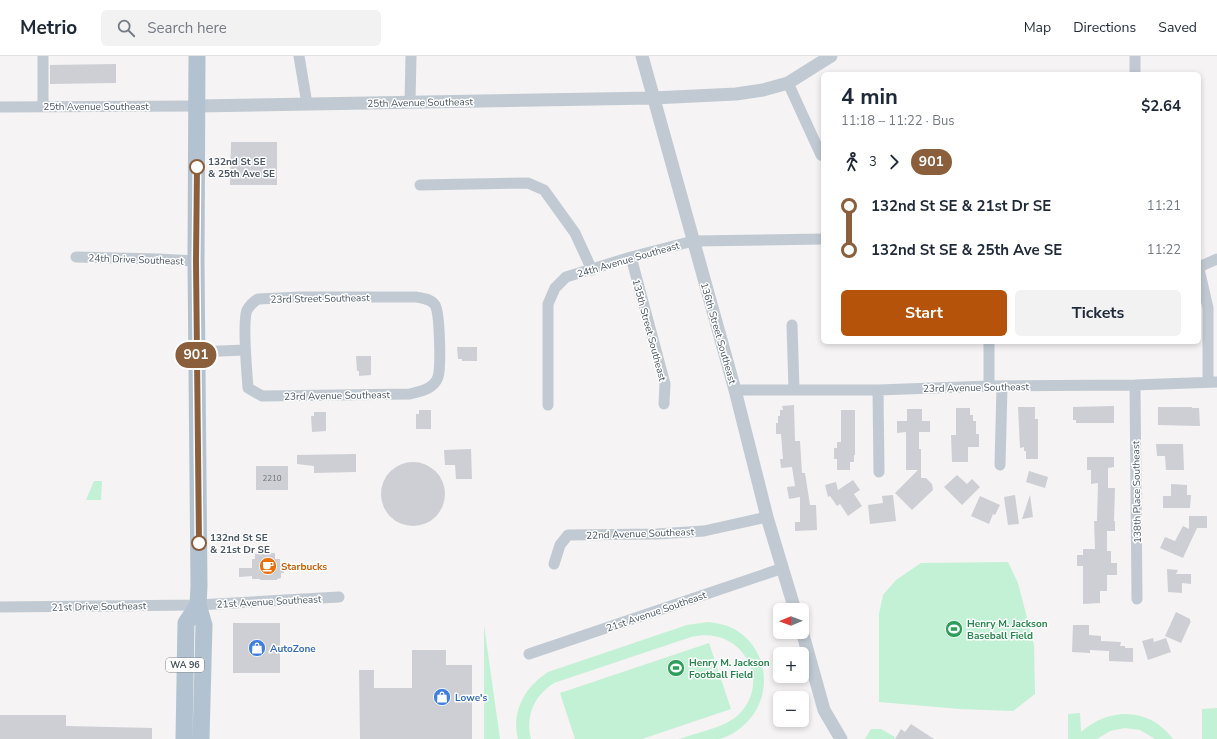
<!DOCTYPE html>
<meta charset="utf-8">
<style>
:root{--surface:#fff;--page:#f2f2f3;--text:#1f2937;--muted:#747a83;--line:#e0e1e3;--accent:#b45309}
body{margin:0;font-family:"Nunito Sans",sans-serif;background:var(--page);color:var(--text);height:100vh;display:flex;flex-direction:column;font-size:15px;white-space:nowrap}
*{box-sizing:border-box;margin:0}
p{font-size:13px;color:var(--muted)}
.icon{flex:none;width:22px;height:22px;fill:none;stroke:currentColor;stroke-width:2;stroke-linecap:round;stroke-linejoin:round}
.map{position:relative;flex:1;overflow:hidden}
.details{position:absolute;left:821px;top:16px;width:380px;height:272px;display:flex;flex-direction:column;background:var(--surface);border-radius:6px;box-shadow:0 2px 6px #0003}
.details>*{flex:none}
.badge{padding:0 8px;border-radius:13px;font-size:14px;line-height:26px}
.needle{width:26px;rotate:269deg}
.fabs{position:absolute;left:773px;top:547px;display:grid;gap:8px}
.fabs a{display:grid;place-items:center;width:36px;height:36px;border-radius:6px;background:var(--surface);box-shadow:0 2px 6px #0003;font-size:20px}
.map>.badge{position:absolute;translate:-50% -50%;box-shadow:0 0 0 2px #fff}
.legs{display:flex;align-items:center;gap:6px;height:44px;padding:0 20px;font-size:13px}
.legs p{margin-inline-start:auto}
.headline{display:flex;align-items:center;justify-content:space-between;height:68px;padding:0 20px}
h1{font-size:22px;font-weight:700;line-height:30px}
.action{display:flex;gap:8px;margin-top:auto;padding:8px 20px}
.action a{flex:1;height:46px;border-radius:6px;background:var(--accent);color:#fff;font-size:16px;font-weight:700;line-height:46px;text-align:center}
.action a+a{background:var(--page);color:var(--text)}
ul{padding:0 20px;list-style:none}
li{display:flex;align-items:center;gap:14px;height:44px;font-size:15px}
li i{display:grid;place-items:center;width:6px;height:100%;margin:0 5px;background:currentColor}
li i::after{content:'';width:10px;height:10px;margin:-5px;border:3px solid;border-radius:50%;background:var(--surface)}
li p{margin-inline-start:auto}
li:first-child i{background:linear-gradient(#0000 50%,currentColor 0)}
li:last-child i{background:linear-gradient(currentColor 50%,#0000 0)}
header{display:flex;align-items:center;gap:24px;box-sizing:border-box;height:56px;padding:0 20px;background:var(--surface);border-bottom:1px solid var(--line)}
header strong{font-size:19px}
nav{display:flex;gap:22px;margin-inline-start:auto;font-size:14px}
.search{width:280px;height:36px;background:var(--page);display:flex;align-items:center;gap:10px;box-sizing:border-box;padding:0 14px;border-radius:6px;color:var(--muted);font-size:15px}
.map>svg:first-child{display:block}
.green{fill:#c3f1d5}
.building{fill:#cdcfd5}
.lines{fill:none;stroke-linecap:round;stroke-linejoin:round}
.minor{stroke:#c1cad2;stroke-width:11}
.tertiary{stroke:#c1cad2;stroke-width:13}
.primary{stroke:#b3c2d1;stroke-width:17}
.line-1-casing{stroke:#fff;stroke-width:9}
.line-1{stroke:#8b5e3c;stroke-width:6}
.stop-1-dot{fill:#fff;stroke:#8b5e3c;stroke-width:2}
.labels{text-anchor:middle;stroke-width:3;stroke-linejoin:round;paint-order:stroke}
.number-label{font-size:8px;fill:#6b747e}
.shield{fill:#fff;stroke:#808990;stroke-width:1}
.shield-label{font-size:9px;font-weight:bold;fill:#4a5661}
.street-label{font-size:10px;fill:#4a5661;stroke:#fff}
.stop-label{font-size:10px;font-weight:bold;fill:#4a5661;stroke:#fff;text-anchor:start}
.food-label{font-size:10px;font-weight:bold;fill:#c56008;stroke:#fff;text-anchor:start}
.leisure-label{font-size:10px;font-weight:bold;fill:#27864d;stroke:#fff;text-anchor:start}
.shop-label{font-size:10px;font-weight:bold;fill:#366cbe;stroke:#fff;text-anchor:start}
</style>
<header>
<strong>Metrio</strong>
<div class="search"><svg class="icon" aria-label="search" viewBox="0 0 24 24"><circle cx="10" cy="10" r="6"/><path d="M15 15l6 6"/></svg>Search here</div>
<nav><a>Map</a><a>Directions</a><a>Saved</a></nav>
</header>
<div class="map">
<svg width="1217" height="683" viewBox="0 0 1217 683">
<rect width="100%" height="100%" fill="#f5f3f3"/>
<!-- green -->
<path class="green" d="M94 425H102L101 444H86Z
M1008 506 1018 527 1034 589 1035 638 1013 655 960 653 879 646V558L883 539 896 524 921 507Z
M708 566C718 567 727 569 736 574 770 595 773 642 745 668 738 675 728 681 719 683 707 683 692 683 679 683 696 677 722 672 736 661 775 627 742 568 691 581L554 627C534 640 525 660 531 683H518C511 655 525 631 548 616L687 569Z
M484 569 500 683H484Z
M709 587 731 653 642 683H575L560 637Z
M1217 652V683H1202V653Z
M1080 657 1081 676C1110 651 1149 651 1173 683H1155L1140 674 1125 672 1110 675 1097 683H1068V658Z
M871 673H881L895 681 894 683H865Z"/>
<!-- building -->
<path class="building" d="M116 8V27L50 28V9Z
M231 86H277V129H230Z
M457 291H477V305H462V303H458Z
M356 300H371V319L359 320V315H357Z
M794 349 795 385H800L802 417H805L810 449H816L817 474 795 475V466H800V441L789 443 787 431 795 430 792 411 781 412 780 403H783L781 378H776V367H778V360H780V354H783L782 350Z
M1114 350V367H1076V364H1073V351Z
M1018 351H1035V363H1038V403H1026V395H1024V391L1020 392Z
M1158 351H1192V352H1199L1200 370 1158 369Z
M956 352H970V359H973V365H976V378H979V391H968V406H952L951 379H956Z
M907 353H922V365H930V376H919V393H921V422H926L932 428 933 434 912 454 895 437 918 414H906V376L897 377V365H907Z
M419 354H431V373H416V358H419Z
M841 354H855V399H854V406H850V414H837V403H834V392H837V386H841Z
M314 356H326V375L312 376 311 360H314Z
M1156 388H1183L1184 414H1166L1165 400H1157Z
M471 393 472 423H456L455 409H445L444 394Z
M356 398V416L314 417V410L297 408V399Z
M1087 401H1114V411L1108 412V432H1115L1114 465H1115V475H1107V495H1111V507H1117V519H1107V535H1100V547L1083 548V510H1077V499H1083V493H1095L1094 465H1097L1098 427 1091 428V414H1087Z
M381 438a32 32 0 1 1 64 0a32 32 0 1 1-64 0Z
M256 410H288V434H256Z
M1029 415 1048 421 1045 432 1026 426Z
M957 419 967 428 972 423 980 431 962 449 944 431Z
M853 424 860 434 854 438 862 450 848 460 840 448 837 450 830 440 828 441 825 429 836 426 838 434Z
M1171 428 1187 429V439H1191L1190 452H1163V440H1171Z
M893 439 896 465 870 468 868 449 883 447 882 440Z
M1015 439 1019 468 1008 469 1004 441Z
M1030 439 1033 461 1022 463Z
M980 440 1000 449 995 459 993 458 989 468 971 460Z
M1189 460H1207V472H1197L1183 502 1160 492 1165 481 1175 485 1183 470 1189 473Z
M275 497V503H280V508H283L284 517H281V522L277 523V524H260V523H252V520L239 521V512H252V503H255V498Z
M1167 513 1178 514 1176 518H1191V528L1182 527V537L1168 536Z
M1176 556 1190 563V565H1191L1181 587 1165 580Z
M233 567H280V617H233Z
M1073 569H1089V579L1101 580V585L1121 586 1120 590H1125V592H1133V606L1109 605V595L1090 594V597L1072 596Z
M1153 582 1154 586 1166 582 1171 596 1148 604 1142 585Z
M412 594H446V609H472V683H360L359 614H374V632H412Z
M0 659H66V670L152 672V683H0Z
M911 668 934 683H895L901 673 905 676Z"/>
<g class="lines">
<!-- minor -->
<path class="minor" d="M299 0 307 48
M1135 18V0
M788 27 821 99 823 100
M410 46 411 0
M43 50V0
M0 51 197 50
M420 129 528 127 544 134 575 177 592 214
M76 201 158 203 196 205
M631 201 665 328 664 348
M1199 211 1217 203
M1199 213 1208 252V326
M301 241H416C423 242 431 243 435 249 440 257 441 312 438 321 434 333 421 335 410 338L262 340 248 332C247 317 242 266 247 254 250 249 253 246 258 243Z
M792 269 794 334
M989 286V330
M196 296 245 294
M1135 329 1137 543
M735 334H878L989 330 1135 329 1217 326
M878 334 879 416
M548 349V248L555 232 566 221 631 201 693 185 823 183
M1000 409 1002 330
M554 508 560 489 568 479 657 478 704 475 767 461
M0 551 198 549 339 541
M529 598 783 512"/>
<!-- tertiary -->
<path class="tertiary" d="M642 0 735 334 767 461 795 554
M197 50 653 42 736 38 763 34 788 27 831 0
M802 575 824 654 841 683"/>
<!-- primary -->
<path class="primary" d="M197 0 196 205 199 530 198 549 204 569 201 683
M184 683 186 567 198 549"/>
</g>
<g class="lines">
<defs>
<path id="line-1" d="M197 111 196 205 199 487"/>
</defs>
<!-- line-1 casing -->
<use href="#line-1" class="line-1-casing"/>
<!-- line-1 -->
<use href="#line-1" class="line-1"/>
</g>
<!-- icons -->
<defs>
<symbol id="cafe-disc" viewBox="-11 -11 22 22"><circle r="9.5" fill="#e8710a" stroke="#fff"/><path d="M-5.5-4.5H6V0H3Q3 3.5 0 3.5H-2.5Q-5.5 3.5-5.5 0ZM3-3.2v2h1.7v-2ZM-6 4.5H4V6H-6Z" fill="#fff"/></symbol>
<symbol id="stadium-disc" viewBox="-11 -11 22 22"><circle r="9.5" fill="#2e9e5b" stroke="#fff"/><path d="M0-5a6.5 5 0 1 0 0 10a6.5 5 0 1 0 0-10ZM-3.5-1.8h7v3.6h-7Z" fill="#fff"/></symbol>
<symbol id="shop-disc" viewBox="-11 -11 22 22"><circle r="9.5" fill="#3f7fe0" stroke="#fff"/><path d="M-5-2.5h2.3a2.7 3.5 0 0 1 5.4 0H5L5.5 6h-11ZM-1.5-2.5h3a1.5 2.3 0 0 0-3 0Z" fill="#fff"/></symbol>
</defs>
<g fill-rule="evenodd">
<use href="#cafe-disc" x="258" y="500" width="20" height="20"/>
<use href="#stadium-disc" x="944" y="563" width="20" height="20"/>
<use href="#shop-disc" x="247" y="582" width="20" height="20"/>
<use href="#stadium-disc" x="666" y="602" width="20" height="20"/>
<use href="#shop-disc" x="432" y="631" width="20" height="20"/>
</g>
<!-- markers -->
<g class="stop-1-dot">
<circle cx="197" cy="111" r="7"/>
<circle cx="199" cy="487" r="7"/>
</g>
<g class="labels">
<!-- number labels -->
<g class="number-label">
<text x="272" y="425">2210</text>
</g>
<!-- shield labels -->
<rect class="shield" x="166" y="602" width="38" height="14" rx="3"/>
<g class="shield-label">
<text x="185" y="612">WA 96</text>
</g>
<!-- street labels -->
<g class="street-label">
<text transform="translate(420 46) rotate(-1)" y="4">25th Avenue Southeast</text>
<text x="96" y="54">25th Avenue Southeast</text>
<text transform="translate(136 203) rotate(2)" y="4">24th Drive Southeast</text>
<text transform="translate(628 203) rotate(-16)" y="4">24th Avenue Southeast</text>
<text transform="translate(320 242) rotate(-1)" y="4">23rd Street Southeast</text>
<text transform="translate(650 274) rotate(75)" y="4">135th Street Southeast</text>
<text transform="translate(719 277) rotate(74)" y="4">136th Street Southeast</text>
<text transform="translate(976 331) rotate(-1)" y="4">23rd Avenue Southeast</text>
<text transform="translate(337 339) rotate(-1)" y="4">23rd Avenue Southeast</text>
<text transform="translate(1136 436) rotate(-91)" y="4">138th Place Southeast</text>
<text transform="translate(640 477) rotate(-2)" y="4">22nd Avenue Southeast</text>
<text transform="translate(269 545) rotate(-3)" y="4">21st Avenue Southeast</text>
<text transform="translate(99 550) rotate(-1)" y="4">21st Drive Southeast</text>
<text transform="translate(656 555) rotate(-19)" y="4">21st Avenue Southeast</text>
</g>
<!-- stop labels -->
<g class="stop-label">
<text x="208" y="109">132nd St SE<tspan x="208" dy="12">&amp; 25th Ave SE</tspan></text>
<text x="210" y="485">132nd St SE<tspan x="210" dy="12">&amp; 21st Dr SE</tspan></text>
</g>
<!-- food labels -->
<g class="food-label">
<text x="281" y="514">Starbucks</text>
</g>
<!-- leisure labels -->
<g class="leisure-label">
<text x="967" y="571">Henry M. Jackson<tspan x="967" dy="12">Baseball Field</tspan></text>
<text x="689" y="610">Henry M. Jackson<tspan x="689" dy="12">Football Field</tspan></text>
</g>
<!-- shop labels -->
<g class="shop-label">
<text x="270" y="596">AutoZone</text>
<text x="455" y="645">Lowe's</text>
</g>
</g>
</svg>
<div class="fabs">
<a><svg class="needle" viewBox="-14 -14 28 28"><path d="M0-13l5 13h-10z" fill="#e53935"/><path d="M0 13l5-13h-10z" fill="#747a83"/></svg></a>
<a>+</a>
<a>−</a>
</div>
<b class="badge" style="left:196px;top:299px;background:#8b5e3c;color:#fff">901</b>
<section class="details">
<div class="headline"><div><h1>4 min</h1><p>11:18 – 11:22 · Bus</p></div><b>$2.64</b></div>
<div class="legs"><svg class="icon" aria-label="walk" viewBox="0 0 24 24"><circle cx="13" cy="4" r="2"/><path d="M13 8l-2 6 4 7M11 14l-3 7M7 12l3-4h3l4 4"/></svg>3<svg class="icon" aria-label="forward" viewBox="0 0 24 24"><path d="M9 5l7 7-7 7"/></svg><b class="badge" style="background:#8b5e3c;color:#fff">901</b></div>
<ul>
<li><i style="color:#8b5e3c"></i><b>132nd St SE &amp; 21st Dr SE</b><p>11:21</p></li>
<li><i style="color:#8b5e3c"></i><b>132nd St SE &amp; 25th Ave SE</b><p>11:22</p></li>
</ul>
<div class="action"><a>Start</a><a>Tickets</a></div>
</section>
</div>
